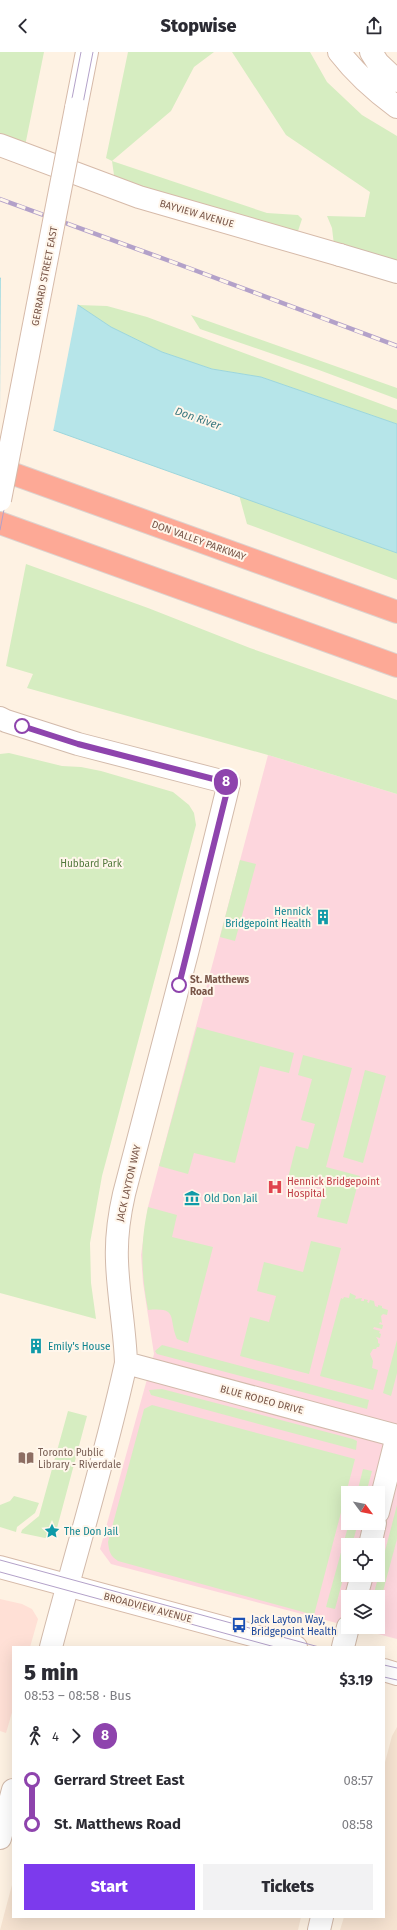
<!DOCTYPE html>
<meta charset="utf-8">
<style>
:root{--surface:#fff;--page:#f2f2f3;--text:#2b2b33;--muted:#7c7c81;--accent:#7c3aed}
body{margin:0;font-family:"Fira Sans",sans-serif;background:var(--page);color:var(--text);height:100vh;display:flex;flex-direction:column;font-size:15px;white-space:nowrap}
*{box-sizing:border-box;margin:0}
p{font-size:13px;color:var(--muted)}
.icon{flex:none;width:22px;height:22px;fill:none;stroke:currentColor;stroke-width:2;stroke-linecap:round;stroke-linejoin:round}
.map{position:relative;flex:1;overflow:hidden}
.drawer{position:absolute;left:12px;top:1594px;width:373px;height:272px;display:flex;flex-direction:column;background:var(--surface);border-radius:0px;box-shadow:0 4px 16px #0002}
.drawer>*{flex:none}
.badge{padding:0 8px;border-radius:13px;font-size:14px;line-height:26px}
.needle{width:26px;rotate:122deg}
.fabs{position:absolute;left:341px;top:1434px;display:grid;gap:8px}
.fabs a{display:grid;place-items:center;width:44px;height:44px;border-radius:0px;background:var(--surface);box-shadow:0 4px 16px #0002;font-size:20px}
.map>.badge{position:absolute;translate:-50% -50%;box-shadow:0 0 0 2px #fff}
.legs{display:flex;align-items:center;gap:6px;height:44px;padding:0 12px;font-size:13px}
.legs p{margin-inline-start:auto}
.headline{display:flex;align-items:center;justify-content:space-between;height:68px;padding:0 12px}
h1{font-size:22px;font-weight:800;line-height:30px}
.cta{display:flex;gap:8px;margin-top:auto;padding:8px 12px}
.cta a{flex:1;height:46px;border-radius:0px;background:var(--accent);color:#fff;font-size:16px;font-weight:800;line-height:46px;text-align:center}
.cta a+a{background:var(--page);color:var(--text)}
ul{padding:0 12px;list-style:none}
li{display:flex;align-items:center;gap:14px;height:44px;font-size:15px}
li i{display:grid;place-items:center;width:6px;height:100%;margin:0 5px;background:currentColor}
li i::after{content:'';width:10px;height:10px;margin:-5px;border:3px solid;border-radius:50%;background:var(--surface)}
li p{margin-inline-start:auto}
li:first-child i{background:linear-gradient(#0000 50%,currentColor 0)}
li:last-child i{background:linear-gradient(currentColor 50%,#0000 0)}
header{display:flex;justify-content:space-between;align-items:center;height:52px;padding:0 12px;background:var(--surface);font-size:18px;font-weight:800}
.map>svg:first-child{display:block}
.residential{fill:#f6e3d1}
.commercial{fill:#ffe0d6}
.medical{fill:#fdd6dd;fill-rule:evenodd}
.green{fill:#d6edc1}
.water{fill:#b6e5e9;stroke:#9cd6dc}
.pier{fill:#fef2e3}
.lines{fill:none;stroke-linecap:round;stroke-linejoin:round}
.street-casing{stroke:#d2baab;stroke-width:24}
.secondary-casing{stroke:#d6baa9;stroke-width:24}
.highway-casing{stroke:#dcd3cf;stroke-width:24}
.street{stroke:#fff;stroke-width:22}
.secondary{stroke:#fff;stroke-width:22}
.highway{stroke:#fda996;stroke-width:22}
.tram{stroke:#b3a1c9;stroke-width:1}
.rail-casing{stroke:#b3a1c9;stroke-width:4.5}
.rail{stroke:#fff6eb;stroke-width:3;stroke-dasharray:9;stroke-linecap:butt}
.secondary-bridge-casing{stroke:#d6baa9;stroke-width:24;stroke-linecap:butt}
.secondary-bridge{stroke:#fff;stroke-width:22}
.line-1-casing{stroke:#fff;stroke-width:9}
.line-1{stroke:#8e44ad;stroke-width:6}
.stop-1-dot{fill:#fff;stroke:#8e44ad;stroke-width:2}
.labels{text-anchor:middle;stroke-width:4;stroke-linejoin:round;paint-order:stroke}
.street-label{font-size:10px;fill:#785547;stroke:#fff6eb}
.park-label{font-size:10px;fill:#52793c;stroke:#fff6eb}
.culture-label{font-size:10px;fill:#0d838f;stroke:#fff6eb;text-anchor:start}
.stop-label{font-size:10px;font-weight:bold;fill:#785547;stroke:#fff6eb;text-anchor:start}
.health-label{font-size:10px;fill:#be3a42;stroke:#fff6eb;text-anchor:start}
.education-label{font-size:10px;fill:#785e54;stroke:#fff6eb;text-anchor:start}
.transit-label{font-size:10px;fill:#164399;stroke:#fff6eb;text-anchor:start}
.water-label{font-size:11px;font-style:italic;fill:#3a787f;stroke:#fff6eb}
</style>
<header><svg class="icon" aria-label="back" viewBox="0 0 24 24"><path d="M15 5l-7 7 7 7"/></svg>Stopwise<svg class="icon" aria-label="share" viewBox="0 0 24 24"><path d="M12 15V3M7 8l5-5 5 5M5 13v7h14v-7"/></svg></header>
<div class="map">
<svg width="397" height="1878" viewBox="0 0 397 1878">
<rect width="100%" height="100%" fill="#fef2e3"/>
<!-- residential -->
<path class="residential" d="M397 1675V1878H340L344 1865H384V1714L392 1684Z
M13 1829V1865H301L298 1878H0Z"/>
<!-- commercial -->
<path class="commercial" d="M0 1547 22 1552 32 1557 38 1567 30 1595H13V1657L6 1681 0 1679Z"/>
<!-- medical -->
<path class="medical" d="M268 703 397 742V1587L351 1575H378V1545H348V1574L111 1512 100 1497 154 1302 143 1231 141 1203 148 1155ZM348 1441H378V1471H348ZM348 1493H378V1523H348Z"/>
<!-- green -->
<path class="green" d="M0 0H44L25 94 0 84Z
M128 0H214L194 15 171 59 112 109 267 161 298 163 302 167 297 182 115 130 112 109 106 106Z
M232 0H310L327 30 362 63 397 84V211L334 193 332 176 327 164 365 165 370 140 286 83Z
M78 253 107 254 147 265 397 358V372L261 325 212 317 162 300 111 275Z
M191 263 397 336V347L319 318 200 277Z
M239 443 397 501V528L247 472Z
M26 512 148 556 250 596 397 648V742L268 703 27 636 33 622 6 614Z
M9 701 62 714 81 715 101 719 173 740 189 753 194 761 196 773 102 1124 90 1191 91 1231 96 1267 0 1241V702Z
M240 808 256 812 235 889 220 885Z
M197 975 294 1001 289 1021 260 1014 235 1111 194 1101 188 1122 159 1114Z
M303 1003 352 1016 326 1115 360 1124 347 1172 317 1165 325 1135 288 1126 296 1094 308 1097 315 1072 301 1068 312 1027 298 1023Z
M365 1018 386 1024 363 1111 343 1105Z
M148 1155 177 1163 172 1185 213 1195 188 1291 177 1287C168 1266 179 1255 148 1258 141 1220 140 1193 148 1155Z
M311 1189 341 1196 309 1322 240 1304 250 1265 269 1270 276 1244 257 1239 264 1210 303 1220Z
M350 1241 356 1244 355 1247 362 1246 361 1249H364V1247L368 1248 367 1250 369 1251 370 1248 374 1249 375 1254 378 1255V1253L382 1254V1256L388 1258 387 1263 383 1262 381 1264 382 1271 380 1270 379 1272 383 1273 382 1277 374 1275 373 1277 380 1279 379 1281 381 1282 380 1286 376 1285 378 1288V1291L380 1292 379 1295H377L376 1297H373L370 1302 373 1309 372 1316 378 1318 373 1338 320 1324 341 1246 343 1247 344 1245 349 1246Z
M397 1288V1321L391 1344 383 1341Z
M162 1293 369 1348 367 1357 157 1302 155 1299Z
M162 1337 353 1387 357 1389 356 1398 151 1343 149 1338Z
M152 1353 355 1407 314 1563 118 1509C110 1504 109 1499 108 1490L143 1361 144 1357Z
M68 1359 87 1364 57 1476 53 1483 45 1486 21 1481 22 1478 39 1464Z
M363 1417 372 1419 366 1441H357Z
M14 1444 39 1451 35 1461 17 1475 16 1480 0 1475V1453L10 1449Z
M397 1453V1487L378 1558V1545H373Z
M349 1471H358L352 1493H348V1508L335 1557 326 1555Z"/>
<!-- water -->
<path class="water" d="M0 226 78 253 111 275 162 300 212 317 261 325 397 372V501L0 359Z"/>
<!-- pier -->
<path class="pier" d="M1 224 78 251 53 380 0 361Z"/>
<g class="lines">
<defs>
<path id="street" d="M340 203 397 220
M0 666 6 669 78 692 229 731 187 901 124 1142C119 1164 116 1186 117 1209 118 1243 125 1277 126 1311 105 1407 76 1500 51 1595
M126 1311 397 1384
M378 1460 397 1384
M370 1493 375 1471
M356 1545 362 1523
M343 1595 348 1575
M0 1786 13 1738
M319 1878 322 1865"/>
<path id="secondary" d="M339 0C356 22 375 39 397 55
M371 0 378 11 397 29
M76 56 87 0
M0 93 139 145 340 203
M0 1515 296 1595
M384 1618 397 1622"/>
<path id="highway" d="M0 417 397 560
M0 471 397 614"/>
</defs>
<!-- street casing -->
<use href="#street" class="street-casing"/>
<!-- secondary casing -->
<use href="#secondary" class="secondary-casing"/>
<!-- highway casing -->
<use href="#highway" class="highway-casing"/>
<!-- street -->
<use href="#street" class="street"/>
<!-- secondary -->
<use href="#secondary" class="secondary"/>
<!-- highway -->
<use href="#highway" class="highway"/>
<!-- tram -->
<path class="tram" d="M0 418 81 0
M0 478 93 0
M0 1508 319 1595
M0 1520 275 1595
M384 1613 397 1616
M384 1625 397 1628"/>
<defs>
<path id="rail" d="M0 147 178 212 397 294"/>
</defs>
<!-- rail casing -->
<use href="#rail" class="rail-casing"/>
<!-- rail -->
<use href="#rail" class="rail"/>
<defs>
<path id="secondary-bridge" d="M0 448 76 56"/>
</defs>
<!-- secondary-bridge casing -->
<use href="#secondary-bridge" class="secondary-bridge-casing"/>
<!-- secondary-bridge -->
<use href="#secondary-bridge" class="secondary-bridge"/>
</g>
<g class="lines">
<defs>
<path id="line-1" d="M22 674 78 692 229 731 179 933"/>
</defs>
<!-- line-1 casing -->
<use href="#line-1" class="line-1-casing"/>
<!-- line-1 -->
<use href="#line-1" class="line-1"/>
</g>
<!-- icons -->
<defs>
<symbol id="building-bare" viewBox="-9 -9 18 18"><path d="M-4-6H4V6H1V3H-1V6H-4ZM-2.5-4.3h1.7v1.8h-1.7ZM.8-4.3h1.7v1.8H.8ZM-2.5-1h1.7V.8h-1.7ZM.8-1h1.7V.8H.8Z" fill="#0f9aa8" stroke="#fff6eb" stroke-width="2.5" paint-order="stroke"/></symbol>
<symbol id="hospital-bare" viewBox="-9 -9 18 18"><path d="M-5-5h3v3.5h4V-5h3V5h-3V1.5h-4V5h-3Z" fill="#e0444e" stroke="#fff6eb" stroke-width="2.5" paint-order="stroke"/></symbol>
<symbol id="museum-bare" viewBox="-9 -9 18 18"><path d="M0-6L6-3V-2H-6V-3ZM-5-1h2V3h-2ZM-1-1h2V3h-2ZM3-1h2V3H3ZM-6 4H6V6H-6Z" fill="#0f9aa8" stroke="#fff6eb" stroke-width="2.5" paint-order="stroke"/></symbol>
<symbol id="library-bare" viewBox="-9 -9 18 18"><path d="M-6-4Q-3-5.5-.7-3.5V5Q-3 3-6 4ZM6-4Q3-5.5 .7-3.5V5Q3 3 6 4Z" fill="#8d6e63" stroke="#fff6eb" stroke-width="2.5" paint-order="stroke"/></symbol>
<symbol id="sight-bare" viewBox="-9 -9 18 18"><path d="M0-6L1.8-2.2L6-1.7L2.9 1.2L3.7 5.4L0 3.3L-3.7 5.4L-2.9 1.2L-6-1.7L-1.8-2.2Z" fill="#0f9aa8" stroke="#fff6eb" stroke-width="2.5" paint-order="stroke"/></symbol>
<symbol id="bus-bare" viewBox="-9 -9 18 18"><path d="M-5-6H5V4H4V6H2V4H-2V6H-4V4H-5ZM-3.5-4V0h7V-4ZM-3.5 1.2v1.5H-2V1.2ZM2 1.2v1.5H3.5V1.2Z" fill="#1a4fb4" stroke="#fff6eb" stroke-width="2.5" paint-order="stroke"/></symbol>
</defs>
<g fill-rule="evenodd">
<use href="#building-bare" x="312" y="854" width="22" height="22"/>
<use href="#hospital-bare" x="264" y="1124" width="22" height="22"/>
<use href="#museum-bare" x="181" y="1135" width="22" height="22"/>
<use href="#building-bare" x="25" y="1283" width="22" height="22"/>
<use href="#library-bare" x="15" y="1395" width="22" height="22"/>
<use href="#sight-bare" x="41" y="1468" width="22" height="22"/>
<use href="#bus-bare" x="228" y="1562" width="22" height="22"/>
</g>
<!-- markers -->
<g class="stop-1-dot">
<circle cx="22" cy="674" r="7"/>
<circle cx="179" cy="933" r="7"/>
</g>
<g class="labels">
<!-- street labels -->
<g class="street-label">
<text transform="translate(197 161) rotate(16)" y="4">BAYVIEW AVENUE</text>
<text transform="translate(44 224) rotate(-79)" y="4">GERRARD STREET EAST</text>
<text transform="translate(199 488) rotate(20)" y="4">DON VALLEY PARKWAY</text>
<text transform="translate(128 1131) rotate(-77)" y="4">JACK LAYTON WAY</text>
<text transform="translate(262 1347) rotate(15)" y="4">BLUE RODEO DRIVE</text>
<text transform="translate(148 1555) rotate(15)" y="4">BROADVIEW AVENUE</text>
</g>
<!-- park labels -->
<g class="park-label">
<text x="91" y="815">Hubbard Park</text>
</g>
<!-- culture labels -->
<g class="culture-label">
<text x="311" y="863" text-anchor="end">Hennick<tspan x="311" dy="12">Bridgepoint Health</tspan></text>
<text x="204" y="1150">Old Don Jail</text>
<text x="48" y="1298">Emily's House</text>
<text x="64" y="1483">The Don Jail</text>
</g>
<!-- stop labels -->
<g class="stop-label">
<text x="190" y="931">St. Matthews<tspan x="190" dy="12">Road</tspan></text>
</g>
<!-- health labels -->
<g class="health-label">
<text x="287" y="1133">Hennick Bridgepoint<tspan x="287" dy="12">Hospital</tspan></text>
</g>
<!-- education labels -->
<g class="education-label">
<text x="38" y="1404">Toronto Public<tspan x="38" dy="12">Library - Riverdale</tspan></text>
</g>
<!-- transit labels -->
<g class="transit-label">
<text x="251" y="1571">Jack Layton Way,<tspan x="251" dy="12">Bridgepoint Health</tspan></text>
</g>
<!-- water labels -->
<g class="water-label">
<text transform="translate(198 366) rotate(19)" y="4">Don River</text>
</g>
</g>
</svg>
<div class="fabs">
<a><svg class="needle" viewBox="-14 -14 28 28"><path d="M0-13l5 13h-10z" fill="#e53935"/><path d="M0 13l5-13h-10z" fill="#7c7c81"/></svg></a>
<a><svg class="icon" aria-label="locate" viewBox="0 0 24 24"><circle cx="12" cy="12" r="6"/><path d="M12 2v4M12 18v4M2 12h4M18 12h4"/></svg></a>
<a><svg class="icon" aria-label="layers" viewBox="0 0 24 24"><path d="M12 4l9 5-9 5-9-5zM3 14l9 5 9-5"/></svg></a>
</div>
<b class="badge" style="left:226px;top:730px;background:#8e44ad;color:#fff">8</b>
<section class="drawer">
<div class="headline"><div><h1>5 min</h1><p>08:53 – 08:58 · Bus</p></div><b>$3.19</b></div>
<div class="legs"><svg class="icon" aria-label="walk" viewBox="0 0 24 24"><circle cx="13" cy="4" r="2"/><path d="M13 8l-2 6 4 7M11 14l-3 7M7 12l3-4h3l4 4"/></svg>4<svg class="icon" aria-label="forward" viewBox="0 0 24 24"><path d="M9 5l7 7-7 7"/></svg><b class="badge" style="background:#8e44ad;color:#fff">8</b></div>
<ul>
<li><i style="color:#8e44ad"></i><b>Gerrard Street East</b><p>08:57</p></li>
<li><i style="color:#8e44ad"></i><b>St. Matthews Road</b><p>08:58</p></li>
</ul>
<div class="cta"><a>Start</a><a>Tickets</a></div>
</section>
</div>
